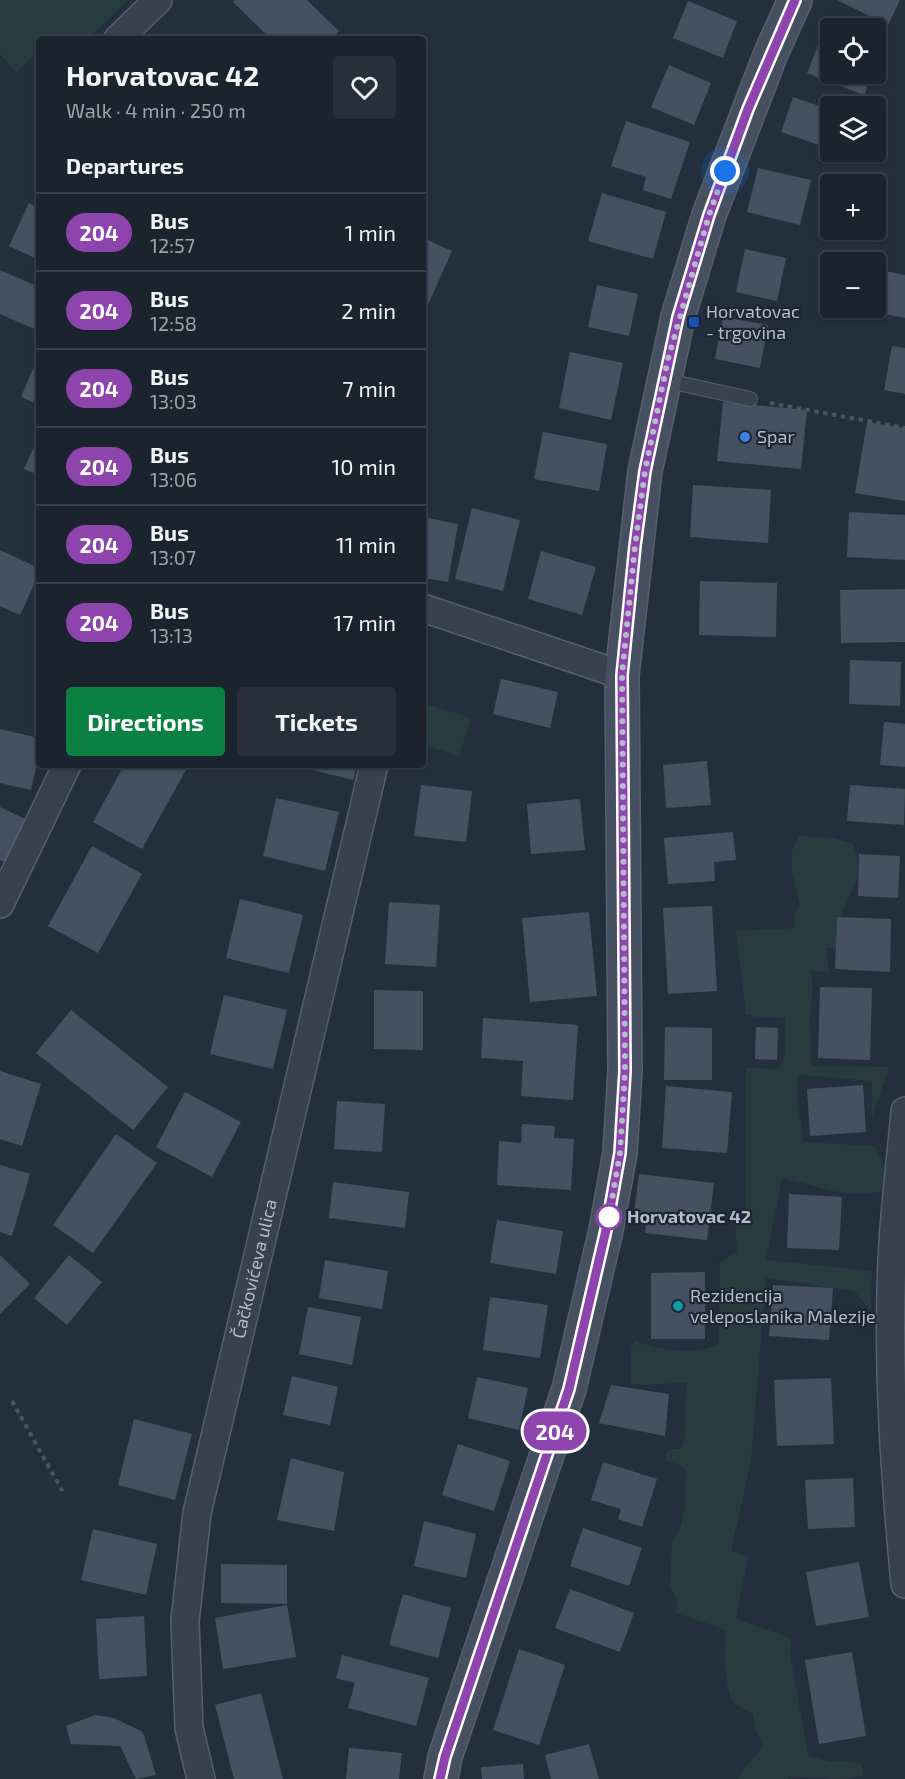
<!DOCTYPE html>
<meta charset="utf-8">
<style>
:root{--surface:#1b232e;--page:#282f3a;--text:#f1f3f6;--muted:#a0a4aa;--line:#39404a;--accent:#0b8043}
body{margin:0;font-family:"Exo 2",sans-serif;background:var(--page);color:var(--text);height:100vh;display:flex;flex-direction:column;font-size:22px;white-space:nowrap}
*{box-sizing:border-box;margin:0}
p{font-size:20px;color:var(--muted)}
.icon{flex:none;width:33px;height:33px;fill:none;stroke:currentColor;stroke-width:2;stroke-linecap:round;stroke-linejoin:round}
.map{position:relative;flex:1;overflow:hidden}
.panel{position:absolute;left:36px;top:36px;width:390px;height:732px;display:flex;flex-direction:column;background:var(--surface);border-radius:6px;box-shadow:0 2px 4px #0004,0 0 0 2px var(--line)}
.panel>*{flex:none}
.badge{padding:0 12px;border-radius:20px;font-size:21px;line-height:39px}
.buttons{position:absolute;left:820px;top:18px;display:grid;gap:12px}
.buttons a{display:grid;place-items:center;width:66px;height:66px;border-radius:6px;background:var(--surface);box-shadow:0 2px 4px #0004,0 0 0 2px var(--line);font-size:30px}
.you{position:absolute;width:30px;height:30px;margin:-15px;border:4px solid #fff;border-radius:50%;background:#1a73e8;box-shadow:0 0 0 9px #1a73e833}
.map>.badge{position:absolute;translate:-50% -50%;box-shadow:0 0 0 3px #fff}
h2{padding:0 30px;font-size:22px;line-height:54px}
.round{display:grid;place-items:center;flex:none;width:63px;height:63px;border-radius:6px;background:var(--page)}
.overview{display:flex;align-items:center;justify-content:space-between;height:102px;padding:0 30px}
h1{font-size:28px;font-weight:700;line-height:45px}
.cta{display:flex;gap:12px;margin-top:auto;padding:12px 30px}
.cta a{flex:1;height:69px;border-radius:6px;background:var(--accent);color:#fff;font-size:24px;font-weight:700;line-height:69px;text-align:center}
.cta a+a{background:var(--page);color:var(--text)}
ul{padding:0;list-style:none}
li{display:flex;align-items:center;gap:18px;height:78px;padding:0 30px;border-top:2px solid var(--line)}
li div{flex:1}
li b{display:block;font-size:22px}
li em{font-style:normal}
li .badge{min-width:66px;font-weight:700;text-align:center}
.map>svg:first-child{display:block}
.green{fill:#263c3f}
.building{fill:#455162}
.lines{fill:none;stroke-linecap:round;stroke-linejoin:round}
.lane-casing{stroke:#565f6c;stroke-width:16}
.street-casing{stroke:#565f6c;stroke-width:30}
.secondary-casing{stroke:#565f6c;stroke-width:36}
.path{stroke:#44595c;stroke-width:4;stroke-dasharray:4.5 4.5;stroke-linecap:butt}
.lane{stroke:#38414e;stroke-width:14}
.street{stroke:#38414e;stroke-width:27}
.secondary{stroke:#465061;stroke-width:33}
.line-casing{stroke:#fff;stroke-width:14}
.line{stroke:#8e44ad;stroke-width:9}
.walk{stroke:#b4bcc9;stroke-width:6;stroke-dasharray:0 10.8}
.transit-dot{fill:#1a4fb4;stroke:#1d2633;stroke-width:2}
.shop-dot{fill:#3f7fe0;stroke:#1d2633;stroke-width:2}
.stop-dot{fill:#fff;stroke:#8e44ad;stroke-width:3}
.culture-dot{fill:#0f9aa8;stroke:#1d2633;stroke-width:2}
.labels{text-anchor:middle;stroke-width:4.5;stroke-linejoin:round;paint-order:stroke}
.poi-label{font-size:18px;fill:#b4bcc9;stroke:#1d2633;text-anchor:start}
.stop-label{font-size:18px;font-weight:bold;fill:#b4bcc9;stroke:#1d2633;text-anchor:start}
.street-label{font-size:18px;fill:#b4bcc9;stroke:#1d2633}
</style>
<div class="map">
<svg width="905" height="1779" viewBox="0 0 905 1779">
<rect width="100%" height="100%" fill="#242f3e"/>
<!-- green -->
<path class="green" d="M0 0H128L88 39H39V57L35 54 16 73 0 54Z
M423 703 471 718 459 756 423 745Z
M799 836 832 838 852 843 858 857V876L838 923 837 948 825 949 830 973 811 970 813 984 810 1020 811 1066 889 1067 872 1117V1081L803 1075 797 1078V1102L804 1142 874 1146 883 1161 889 1184 881 1192 845 1194 782 1178 766 1260 872 1271 871 1311 854 1291 766 1278 751 1461 731 1551 748 1556 736 1619 791 1638 790 1653 808 1756 831 1762 845 1761 862 1764 863 1775 846 1779 788 1777V1779H738L742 1771 763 1747 755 1728 753 1714 733 1703C723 1675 724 1659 726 1630L676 1613 677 1601 670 1585 672 1542 680 1528 685 1509 686 1470 677 1464 665 1460 666 1454 669 1449H679L683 1446 685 1436 686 1383 631 1385V1349L635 1341C661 1350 693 1356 719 1344L720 1262 737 1252 735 1220 746 1219V1068L779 1069 785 1056V1018L757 1017 746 1014 736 931 795 928V916L800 904 792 873V851Z"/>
<!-- building -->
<path class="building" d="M235 0H307L339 31 332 39H271L233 2Z
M837 0H900L888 25Z
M688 1 737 21 723 58 673 38Z
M823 33 831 36V74H872L864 95 807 73Z
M669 65 711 83 694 125 651 107Z
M793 97 831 110V129L825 147 781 132Z
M626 121 690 142 671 199 643 190 646 177 611 166Z
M758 168 811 180 800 225 747 212Z
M602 193 666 212 653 259 588 241Z
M29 203 39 208V260L9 246Z
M423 238 452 251 423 316Z
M745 249 786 258 777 301 736 292Z
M876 269 905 275V318L865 310 866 308H876Z
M0 270 39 287V331L0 314Z
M597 285 638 294 629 336 588 327Z
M723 317 768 325 760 368 715 359Z
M892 346 905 348V394L884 390Z
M570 352 623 363 611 420 559 408Z
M35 364 39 366V405L21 397Z
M723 402 807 410 801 469 717 461Z
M867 422 905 428V501L855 493Z
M543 432 607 444 599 491 534 479Z
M39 435V475L24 469Z
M693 485 771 490 768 543 690 537Z
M472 508 520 520 503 591 455 579Z
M849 512 905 515V560L847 557Z
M423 517 458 524 448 582 423 578Z
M0 550 39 568V574L20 615 0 606Z
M541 551 596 567 582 615 528 599Z
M700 581 777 583 776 637 699 635Z
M905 589V642L841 643 840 590Z
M850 660 901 662 900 706 849 704Z
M501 679 558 692 550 728 493 714Z
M884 722 905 724V767L880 765Z
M0 729 39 738V753L31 790 0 783Z
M707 761 711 805 666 808 663 765Z
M124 765H177L186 770 142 849 93 822Z
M293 765H357L353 780Z
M421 785 472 791 466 842 414 836Z
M850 785 905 789 904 825 847 821Z
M276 798 339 812 325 871 263 856Z
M580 799 585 850 531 854 527 804Z
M0 807 27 820 6 863 0 860Z
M733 832 736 860 714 862 715 881 668 884 664 838Z
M92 846 142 874 98 953 48 926Z
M859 854 900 856 898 898 858 896Z
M240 899 303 915 289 973 226 958Z
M389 902 440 905 436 967 385 964Z
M712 906 717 991 668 994 663 908Z
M589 912 597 996 530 1002 522 918Z
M837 917 891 919 890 972 835 969Z
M820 987 872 988 870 1060 818 1058Z
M374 990 423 991V1050L374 1049Z
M224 995 287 1010 273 1069 210 1054Z
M71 1010 168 1087 133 1130 36 1053Z
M483 1018 578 1025 573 1100 521 1096 523 1061 481 1058Z
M665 1027 712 1028V1080H664Z
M756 1027 778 1028 777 1060 755 1059Z
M0 1071 41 1084 22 1146 0 1139Z
M863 1085 866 1132 810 1136 807 1089Z
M666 1086 732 1092 727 1153 662 1148Z
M185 1092 241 1122 212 1177 156 1147Z
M337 1101 385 1104 382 1152 334 1149Z
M522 1124 555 1126 554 1138 574 1139 571 1190 497 1185 499 1141 521 1143Z
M116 1134 157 1163 93 1253 53 1225Z
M0 1165 30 1174 12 1236 0 1232Z
M639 1174 714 1183 707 1240 645 1233 647 1216 634 1214Z
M333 1182 409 1192 405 1228 329 1218Z
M789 1194 842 1197 839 1250 787 1248Z
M497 1220 563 1231 556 1274 490 1263Z
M0 1255 30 1284 0 1314Z
M69 1255 102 1282 67 1325 34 1298Z
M325 1260 388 1271 382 1309 319 1298Z
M705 1272V1339H651V1273Z
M773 1285 833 1288 829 1340 769 1336Z
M490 1297 548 1305 540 1358 483 1350Z
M308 1307 361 1317 352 1365 299 1354Z
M292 1376 338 1387 330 1425 283 1415Z
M477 1377 528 1388 519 1430 468 1418Z
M831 1378 834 1444 777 1446 774 1380Z
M611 1385 669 1394 665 1436 599 1423Z
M134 1419 192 1434 175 1500 118 1485Z
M458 1444 510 1461 494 1511 442 1495Z
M291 1458 344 1472 334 1531 277 1520Z
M603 1462 657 1479 642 1527 618 1519 621 1509 591 1500Z
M853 1478 855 1527 808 1529 805 1480Z
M424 1521 476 1534 466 1578 414 1566Z
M583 1528 642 1548 629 1586 570 1566Z
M93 1529 157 1544 146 1595 81 1580Z
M859 1562 869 1617 816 1626 806 1572Z
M221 1564 287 1565V1604L221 1603Z
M570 1589 634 1613 620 1652 555 1628Z
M403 1594 451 1608 438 1658 389 1645Z
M287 1605 296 1657 223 1669 215 1618Z
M144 1616 147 1676 99 1679 96 1619Z
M519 1649 565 1665 539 1745 493 1730Z
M852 1652 866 1736 819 1744 805 1660Z
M342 1655 429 1678 416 1726 348 1708 355 1683 336 1678Z
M261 1693 283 1779H234L215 1705Z
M95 1715 114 1718 143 1732 156 1775 136 1779 120 1746 71 1744 66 1726Z
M589 1744 599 1779H551L545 1755Z
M349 1748 402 1753 399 1779H346Z
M523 1764 524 1779H482L481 1767Z"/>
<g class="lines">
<defs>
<path id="lane" d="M664 380 750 399"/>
<g id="street">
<path d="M118 39 158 0"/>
<path d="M423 608 622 675"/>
<path d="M0 904 67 765"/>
<path d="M905 1111C901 1160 894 1211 892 1261 887 1368 895 1477 905 1584"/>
<path id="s1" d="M201 1779 189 1728 185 1621 197 1513 374 765"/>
</g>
<path id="secondary" d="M441 1779 445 1757 569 1389 606 1230 620 1153 625 1071 622 675 645 471 678 317 709 215 771 53 795 0"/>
</defs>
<!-- lane casing -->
<use href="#lane" class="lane-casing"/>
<!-- street casing -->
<use href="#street" class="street-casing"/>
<!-- secondary casing -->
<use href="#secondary" class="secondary-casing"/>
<!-- path -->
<path class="path" d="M770 403 905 428
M12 1401 64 1494"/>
<!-- lane -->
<use href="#lane" class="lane"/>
<!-- street -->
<use href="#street" class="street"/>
<!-- secondary -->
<use href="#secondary" class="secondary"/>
</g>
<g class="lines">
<defs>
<path id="line" d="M440 1779 445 1757 569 1389 606 1230 620 1153 625 1071 622 675 635 546 645 471 678 317 709 215 748 109 795 0"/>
</defs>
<!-- line casing -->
<use href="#line" class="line-casing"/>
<!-- line -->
<use href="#line" class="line"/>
<!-- walk -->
<path class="walk" d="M609 1217 620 1153 625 1071 622 675 635 546 645 471 668 359 709 215 725 171"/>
</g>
<!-- markers -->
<rect class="transit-dot" x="688" y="316" width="12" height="12" rx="3"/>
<circle class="shop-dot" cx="745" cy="437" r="6"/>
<circle class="stop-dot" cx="609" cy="1217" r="12"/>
<circle class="culture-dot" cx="678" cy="1306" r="6"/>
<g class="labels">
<!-- poi labels -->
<g class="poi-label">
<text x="706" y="318">Horvatovac<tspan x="706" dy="21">- trgovina</tspan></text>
<text x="757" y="443">Spar</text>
<text x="690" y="1302">Rezidencija<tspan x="690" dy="21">veleposlanika Malezije</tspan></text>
</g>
<!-- stop labels -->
<g class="stop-label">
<text x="627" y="1223">Horvatovac 42</text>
</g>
<!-- street labels -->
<g class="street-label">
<text dy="6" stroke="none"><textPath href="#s1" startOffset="519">Čačkovićeva ulica</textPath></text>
</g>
</g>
</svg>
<div class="buttons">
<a><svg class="icon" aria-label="locate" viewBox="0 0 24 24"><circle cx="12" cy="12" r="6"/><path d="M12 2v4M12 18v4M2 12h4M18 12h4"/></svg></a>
<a><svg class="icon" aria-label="layers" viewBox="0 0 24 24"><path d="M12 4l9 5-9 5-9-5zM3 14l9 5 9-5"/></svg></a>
<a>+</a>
<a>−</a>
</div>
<div class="you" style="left:725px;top:171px"></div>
<b class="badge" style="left:555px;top:1431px;background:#8e44ad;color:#fff">204</b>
<section class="panel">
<div class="overview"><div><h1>Horvatovac 42</h1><p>Walk · 4 min · 250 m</p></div><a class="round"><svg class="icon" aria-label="heart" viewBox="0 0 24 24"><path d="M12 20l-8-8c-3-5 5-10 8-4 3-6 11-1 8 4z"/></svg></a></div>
<h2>Departures</h2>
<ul>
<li><span class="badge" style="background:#8e44ad;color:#fff">204</span><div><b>Bus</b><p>12:57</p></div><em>1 min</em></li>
<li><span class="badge" style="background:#8e44ad;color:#fff">204</span><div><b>Bus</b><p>12:58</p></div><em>2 min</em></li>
<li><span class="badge" style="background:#8e44ad;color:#fff">204</span><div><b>Bus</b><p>13:03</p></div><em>7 min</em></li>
<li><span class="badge" style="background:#8e44ad;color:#fff">204</span><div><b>Bus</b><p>13:06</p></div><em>10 min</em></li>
<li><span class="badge" style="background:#8e44ad;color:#fff">204</span><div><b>Bus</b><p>13:07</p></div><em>11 min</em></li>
<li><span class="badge" style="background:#8e44ad;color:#fff">204</span><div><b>Bus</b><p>13:13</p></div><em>17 min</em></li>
</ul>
<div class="cta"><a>Directions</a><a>Tickets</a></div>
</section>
</div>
